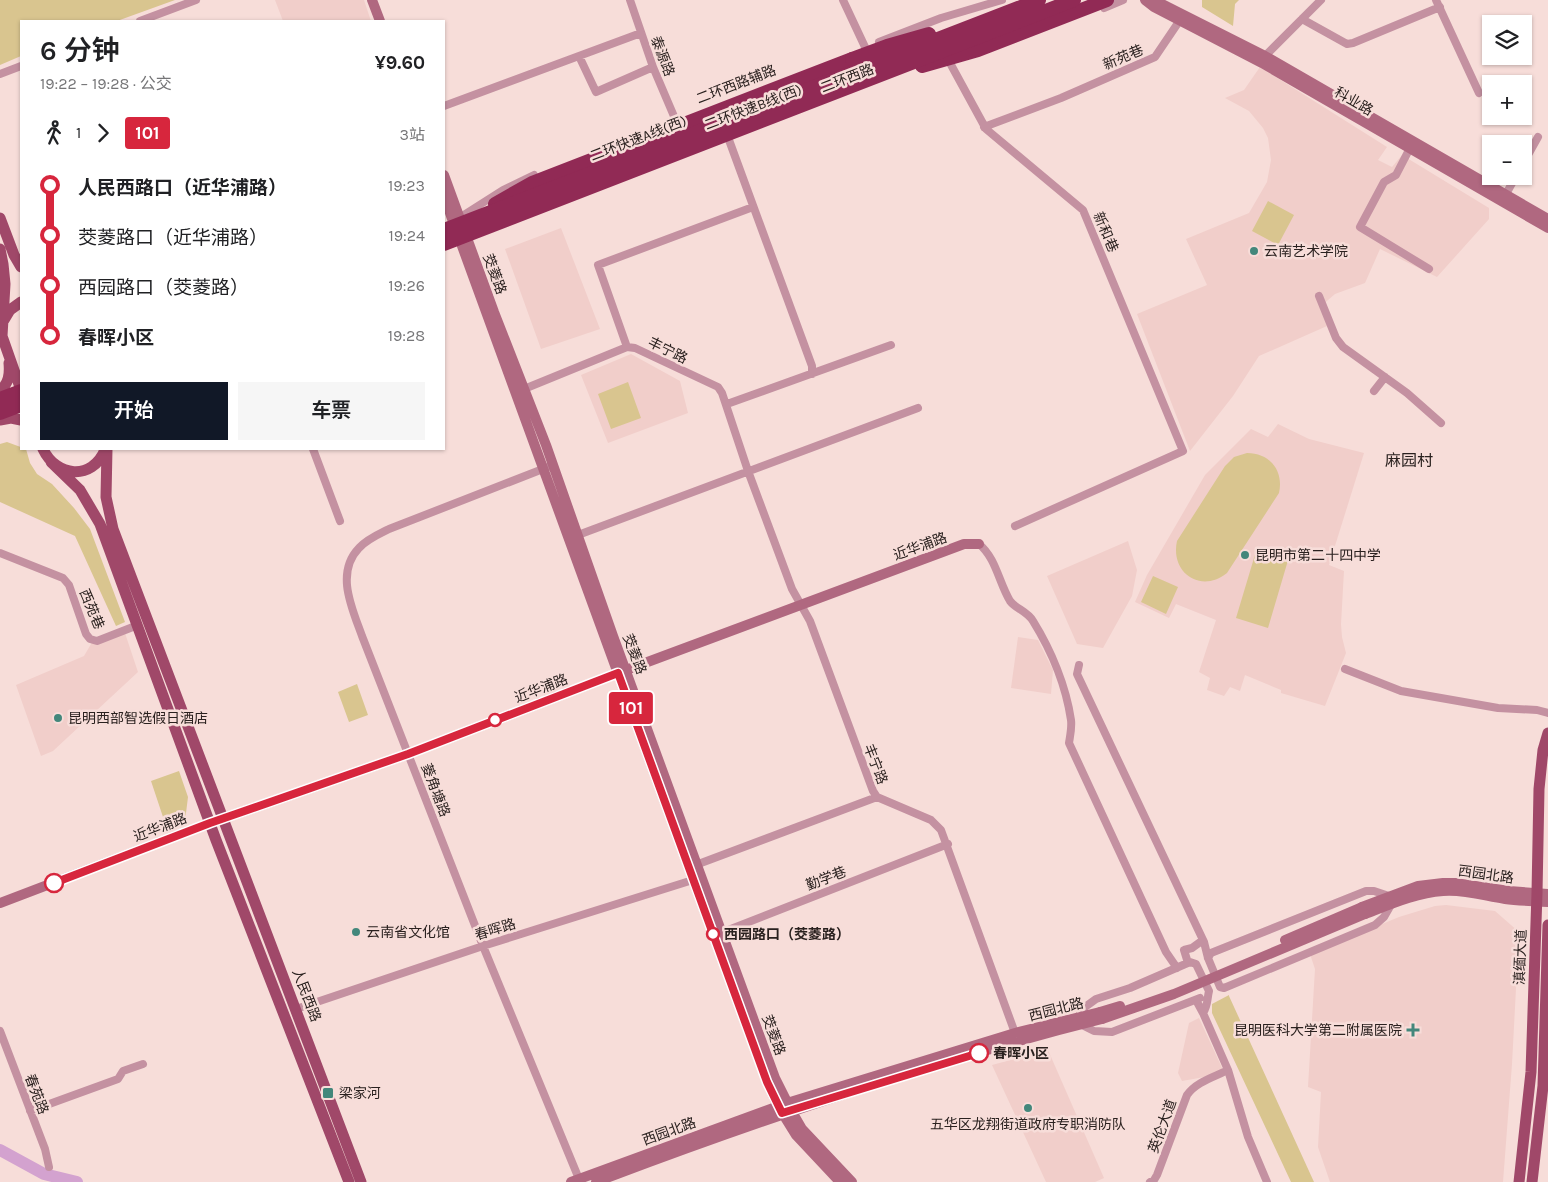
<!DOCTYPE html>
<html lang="zh">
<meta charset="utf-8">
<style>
:root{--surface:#fff;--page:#f6f6f6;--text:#202124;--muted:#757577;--accent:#111827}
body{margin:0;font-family:Karla,"Noto Sans SC",sans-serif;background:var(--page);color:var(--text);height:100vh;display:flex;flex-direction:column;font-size:19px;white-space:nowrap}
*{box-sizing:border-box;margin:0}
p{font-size:16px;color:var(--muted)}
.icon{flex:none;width:28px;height:28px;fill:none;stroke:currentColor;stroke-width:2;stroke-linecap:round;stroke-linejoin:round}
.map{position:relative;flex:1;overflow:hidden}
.drawer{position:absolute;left:20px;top:20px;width:425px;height:430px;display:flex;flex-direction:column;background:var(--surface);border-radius:0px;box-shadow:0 1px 4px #0004}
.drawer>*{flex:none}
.badge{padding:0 10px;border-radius:4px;font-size:18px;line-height:32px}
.tools{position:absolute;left:1482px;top:15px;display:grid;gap:10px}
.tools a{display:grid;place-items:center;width:50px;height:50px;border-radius:0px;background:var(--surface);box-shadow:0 1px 4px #0004;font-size:25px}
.map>.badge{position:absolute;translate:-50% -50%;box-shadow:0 0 0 2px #fff}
.legs{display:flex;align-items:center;gap:8px;height:55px;padding:0 20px;font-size:16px}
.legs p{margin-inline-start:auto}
.summary{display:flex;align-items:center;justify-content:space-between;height:85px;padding:0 20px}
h1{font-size:28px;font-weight:600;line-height:38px}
.action{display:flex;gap:10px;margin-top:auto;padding:10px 20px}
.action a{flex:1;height:58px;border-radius:0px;background:var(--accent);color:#fff;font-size:20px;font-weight:600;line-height:58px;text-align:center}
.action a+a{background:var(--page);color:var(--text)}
ul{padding:0 20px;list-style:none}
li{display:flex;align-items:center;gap:18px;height:50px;font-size:19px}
li i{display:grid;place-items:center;width:8px;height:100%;margin:0 6px;background:currentColor}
li i::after{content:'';width:12px;height:12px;margin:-6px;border:4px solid;border-radius:50%;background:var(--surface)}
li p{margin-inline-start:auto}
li:first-child i{background:linear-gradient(#0000 50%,currentColor 0)}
li:last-child i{background:linear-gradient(currentColor 50%,#0000 0)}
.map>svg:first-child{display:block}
.built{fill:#f1ceca}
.green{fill:#d9c58f}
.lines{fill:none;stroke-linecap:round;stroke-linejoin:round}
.river{stroke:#d3a2cf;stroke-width:12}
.street{stroke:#c491a1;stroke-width:8}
.secondary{stroke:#b06880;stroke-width:10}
.primary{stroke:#a04869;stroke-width:11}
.highway{stroke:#912a55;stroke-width:14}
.secondary-bridge{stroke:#b06880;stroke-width:10}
.highway-bridge{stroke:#912a55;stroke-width:14}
.line-1-casing{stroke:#fff;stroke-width:11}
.line-1{stroke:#d7263d;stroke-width:8}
.poi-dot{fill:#43877b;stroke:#f7ddd9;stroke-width:2}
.stop-1-dot{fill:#fff;stroke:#d7263d;stroke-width:2.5}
.labels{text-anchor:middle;stroke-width:5;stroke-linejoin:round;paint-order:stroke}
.street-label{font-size:14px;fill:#2a211f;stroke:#f7ddd9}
.poi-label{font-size:14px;fill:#2a211f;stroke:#f7ddd9;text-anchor:start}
.stop-label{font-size:14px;font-weight:bold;fill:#2a211f;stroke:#f7ddd9;text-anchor:start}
.quarter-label{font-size:16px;fill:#2a211f;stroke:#f7ddd9}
</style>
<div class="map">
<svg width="1548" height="1182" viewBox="0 0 1548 1182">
<rect width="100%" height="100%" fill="#f7ddd9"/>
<!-- built -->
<path class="built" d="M275 0H364L371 21H283Z
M1260 67 1387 147 1378 160 1392 167 1402 155 1489 208V219L1437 277 1380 249 1365 283 1335 294 1321 306 1327 326 1259 356 1233 396 1190 451 1137 314 1207 285 1186 239 1249 213 1267 182 1271 160 1268 138 1263 128 1249 111 1225 98 1244 90Z
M561 228 600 329 541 349 505 249Z
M631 354 680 381 688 413 608 443 581 375Z
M1278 424 1309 439 1364 453 1329 565 1344 571 1341 624 1342 637 1346 653 1325 706 1281 693V690L1245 675 1240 691 1230 687 1224 696 1207 690 1210 678 1199 672 1216 620 1176 604 1169 618 1135 602 1147 575 1205 475 1251 429 1268 437Z
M1128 541 1137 570 1132 596 1103 648 1077 644 1047 576Z
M123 627 138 672 53 751 41 756 16 685 84 656 94 639Z
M1018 637 1038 640 1053 670 1051 694 1011 688Z
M1446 905 1495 911 1519 932 1512 1064 1503 1182H1330L1318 1147 1321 1092 1308 1087 1315 969 1310 954 1399 917 1435 906Z
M1199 1018 1223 1070 1210 1076 1182 1081 1178 1073 1189 1023Z
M1048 1050 1104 1178 1095 1182H1046L992 1065Z"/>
<!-- green -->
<path class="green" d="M0 0H175L117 21H21V56L0 65Z
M1202 0H1239L1235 4 1233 26 1202 7Z
M1268 201 1294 215 1278 245 1252 231Z
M628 382 641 418 611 429 598 394Z
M7 442 26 449 30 463 37 474 52 484 74 508 90 529 125 622 116 626 75 536 0 502V444Z
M1247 453C1270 453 1284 471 1279 493L1227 573C1201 594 1170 573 1177 541L1225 466 1234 457Z
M1257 548 1289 557 1268 628 1236 618Z
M1153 576 1178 587 1166 614 1141 602Z
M357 684 368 715 349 722 338 692Z
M179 771 188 797 185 821 167 829 151 781Z
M1229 995V996L1314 1182H1291L1212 1013V1004Z"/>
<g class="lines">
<!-- river -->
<path class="river" d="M0 1150 44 1174 77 1182"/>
<!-- street -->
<path class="street" d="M630 0 653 67 676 121
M843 0 865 47
M1436 0 1479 93
M1104 8 1123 0
M1302 19 1347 44 1353 43 1440 7
M140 21 196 0
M879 42 941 18 1002 0
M579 56 596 92 653 67
M1265 56 1321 0
M950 63 986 129 1083 210 1183 451 1015 526
M0 74 21 66
M444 106 641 33
M984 127 1061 98 1155 57 1180 20
M729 140 812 366V374
M1410 148 1396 175 1384 182 1360 227 1429 269
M1524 162 1538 137
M1506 194 1516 176
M459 218 503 190 534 175
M1319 296 1336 338 1343 347 1407 393 1441 423
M627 347 598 265 753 207
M524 389 627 347 635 348 718 387 722 393 748 471 792 589 810 621 873 791 877 797 931 820 941 830 1015 1033
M1374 391 1385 377
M727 404 891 345
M313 449 340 521
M548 467 389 529C379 534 367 539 359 548 335 573 352 608 362 636L483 946 579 1179
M578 535 918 408
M979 544C996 558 999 583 1010 601 1016 609 1027 611 1033 621 1051 650 1066 686 1071 720 1072 728 1070 736 1069 743L1166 952 1177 968
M0 553 63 578 69 585 86 634 90 639 97 641 138 625
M1079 665 1077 674 1204 942 1208 958 1220 987 1224 988 1375 925 1384 917 1392 903
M1345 669 1401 691 1498 708 1537 710 1548 713
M693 866 877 797
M718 934 948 844
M1208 958 1211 953 1366 891H1374L1389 896
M1188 963 1184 950 1192 948 1203 940
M296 1009 483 946 696 879
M1203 1013 1228 1070 1248 1137 1267 1182
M1078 1017 1085 1007 1096 999 1130 988 1190 962 1196 964 1209 991C1207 999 1208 1006 1203 1013L1196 1000
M1080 1024 1094 1031 1112 1032 1200 998
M0 1031 45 1149 49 1167
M30 1111 118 1079 123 1071 143 1064
M1150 1182 1154 1180 1157 1175 1187 1095C1196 1082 1214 1077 1228 1070"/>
<!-- secondary -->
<path class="secondary" d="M372 0 380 21
M1145 0 1154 7 1262 63 1548 228
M1154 0 1265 56 1548 219
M444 175 494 312 546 445 613 636 775 1078 791 1110 802 1129 852 1182
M444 195 452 219
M458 235 767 1082 778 1106 796 1135 840 1182
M0 903 210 823 408 754 618 673 964 544H979
M1362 907 1418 886 1443 883H1455L1509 891 1548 894
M1365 914C1391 904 1416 893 1443 891 1464 889 1485 896 1505 899 1519 901 1534 901 1548 902
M571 1182 787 1103 1015 1033 1100 1012
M596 1182C762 1119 930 1062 1102 1019"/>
<!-- primary -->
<path class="primary" d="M0 218 14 255 21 267
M0 249 3 264 5 284 2 336 21 390
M4 320 10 310 21 302
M0 391C9 383 10 374 9 363
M0 420 11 418 21 420
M43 449C56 477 92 481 105 450
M107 449 106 497 113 529 361 1182
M51 462 80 490 100 524 216 840 349 1182
M1519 1182 1531 1072 1537 893 1539 789 1543 750 1548 733
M1532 1182 1543 1086 1548 925"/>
<!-- highway -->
<path class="highway" d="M922 66 978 50 1107 0
M495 204 532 183 852 59
M0 399 21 391
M0 413 21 405"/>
<!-- secondary-bridge -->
<path class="secondary-bridge" d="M1285 940 1362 907
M1100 1012 1120 1006
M1102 1019 1174 994 1365 914"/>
<!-- highway-bridge -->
<path class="highway-bridge" d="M852 59 887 46 929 34
M444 230 1039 0
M444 244 1074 0"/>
</g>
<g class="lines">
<defs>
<path id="line-1" d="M54 883 210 823 408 754 618 673 767 1082 782 1113 979 1053"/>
</defs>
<!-- line-1 casing -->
<use href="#line-1" class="line-1-casing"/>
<!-- line-1 -->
<use href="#line-1" class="line-1"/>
</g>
<!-- markers -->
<g class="poi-dot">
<circle cx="1254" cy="251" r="5"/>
<circle cx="1245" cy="555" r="5"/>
<circle cx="58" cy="718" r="5"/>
<circle cx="356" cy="932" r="5"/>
<path d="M1410.5 1022.5h5v5h5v5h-5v5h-5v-5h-5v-5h5z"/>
<rect x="322" y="1087" width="12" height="12" rx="2.5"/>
<circle cx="1028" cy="1108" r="5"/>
</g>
<g class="stop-1-dot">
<circle cx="495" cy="720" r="6"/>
<circle cx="54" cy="883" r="9"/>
<circle cx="713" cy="934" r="6"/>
<circle cx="979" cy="1053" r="9"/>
</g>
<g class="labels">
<!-- street labels -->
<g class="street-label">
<text transform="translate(663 56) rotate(69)" y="5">泰源路</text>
<text transform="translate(1123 57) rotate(-23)" y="5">新苑巷</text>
<text transform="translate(847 78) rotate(-21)" y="5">二环西路</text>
<text transform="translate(736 84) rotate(-21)" y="5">二环西路辅路</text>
<text transform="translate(1354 101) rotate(30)" y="5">科业路</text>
<text transform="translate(753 107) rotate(-21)" y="5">二环快速B线(西)</text>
<text transform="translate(638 138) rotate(-21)" y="5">二环快速A线(西)</text>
<text transform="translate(1106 232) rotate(67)" y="5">新和巷</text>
<text transform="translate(495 274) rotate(70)" y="5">茭菱路</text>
<text transform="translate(668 350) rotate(26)" y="5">丰宁路</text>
<text transform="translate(920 546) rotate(-20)" y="5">近华浦路</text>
<text transform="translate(92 609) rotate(67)" y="5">西苑巷</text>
<text transform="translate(635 654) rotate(69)" y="5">茭菱路</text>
<text transform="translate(541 688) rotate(-21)" y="5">近华浦路</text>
<text transform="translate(876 764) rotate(69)" y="5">丰宁路</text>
<text transform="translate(436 790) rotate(69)" y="5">菱角塘路</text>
<text transform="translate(160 827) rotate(-21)" y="5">近华浦路</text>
<text transform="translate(1486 874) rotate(8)" y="5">西园北路</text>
<text transform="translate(826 878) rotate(-21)" y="5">勤学巷</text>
<text transform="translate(495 929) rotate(-17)" y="5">春晖路</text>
<text transform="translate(1520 957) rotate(-88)" y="5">滇缅大道</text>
<text transform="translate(307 995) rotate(69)" y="5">人民西路</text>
<text transform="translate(1056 1009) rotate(-14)" y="5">西园北路</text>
<text transform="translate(774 1035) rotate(70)" y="5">茭菱路</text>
<text transform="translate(37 1094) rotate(69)" y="5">春苑路</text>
<text transform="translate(1162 1126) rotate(-70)" y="5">英伦大道</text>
<text transform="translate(669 1131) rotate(-20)" y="5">西园北路</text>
</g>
<!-- poi labels -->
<g class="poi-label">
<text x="1264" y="256">云南艺术学院</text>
<text x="1255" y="560">昆明市第二十四中学</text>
<text x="68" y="723">昆明西部智选假日酒店</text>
<text x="366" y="937">云南省文化馆</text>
<text x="1402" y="1035" text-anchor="end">昆明医科大学第二附属医院</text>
<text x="339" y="1098">梁家河</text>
<text x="1028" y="1129" text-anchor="middle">五华区龙翔街道政府专职消防队</text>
</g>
<!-- stop labels -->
<g class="stop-label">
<text x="724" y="939">西园路口（茭菱路）</text>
<text x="993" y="1058">春晖小区</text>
</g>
<!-- quarter labels -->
<g class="quarter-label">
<text x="1409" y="466">麻园村</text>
</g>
</g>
</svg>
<div class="tools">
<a><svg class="icon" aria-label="layers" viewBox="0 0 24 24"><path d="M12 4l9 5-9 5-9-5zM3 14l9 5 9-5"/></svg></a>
<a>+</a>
<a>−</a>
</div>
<b class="badge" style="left:631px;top:708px;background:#d7263d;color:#fff">101</b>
<section class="drawer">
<div class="summary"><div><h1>6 分钟</h1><p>19:22 – 19:28 · 公交</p></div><b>¥9.60</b></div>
<div class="legs"><svg class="icon" aria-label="walk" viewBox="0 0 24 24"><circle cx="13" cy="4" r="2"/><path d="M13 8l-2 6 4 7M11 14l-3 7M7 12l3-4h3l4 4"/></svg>1<svg class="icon" aria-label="forward" viewBox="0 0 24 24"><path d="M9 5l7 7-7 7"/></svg><b class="badge" style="background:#d7263d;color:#fff">101</b><p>3站</p></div>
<ul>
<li><i style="color:#d7263d"></i><b>人民西路口（近华浦路）</b><p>19:23</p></li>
<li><i style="color:#d7263d"></i><span>茭菱路口（近华浦路）</span><p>19:24</p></li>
<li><i style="color:#d7263d"></i><span>西园路口（茭菱路）</span><p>19:26</p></li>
<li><i style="color:#d7263d"></i><b>春晖小区</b><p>19:28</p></li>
</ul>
<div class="action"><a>开始</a><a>车票</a></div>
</section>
</div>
